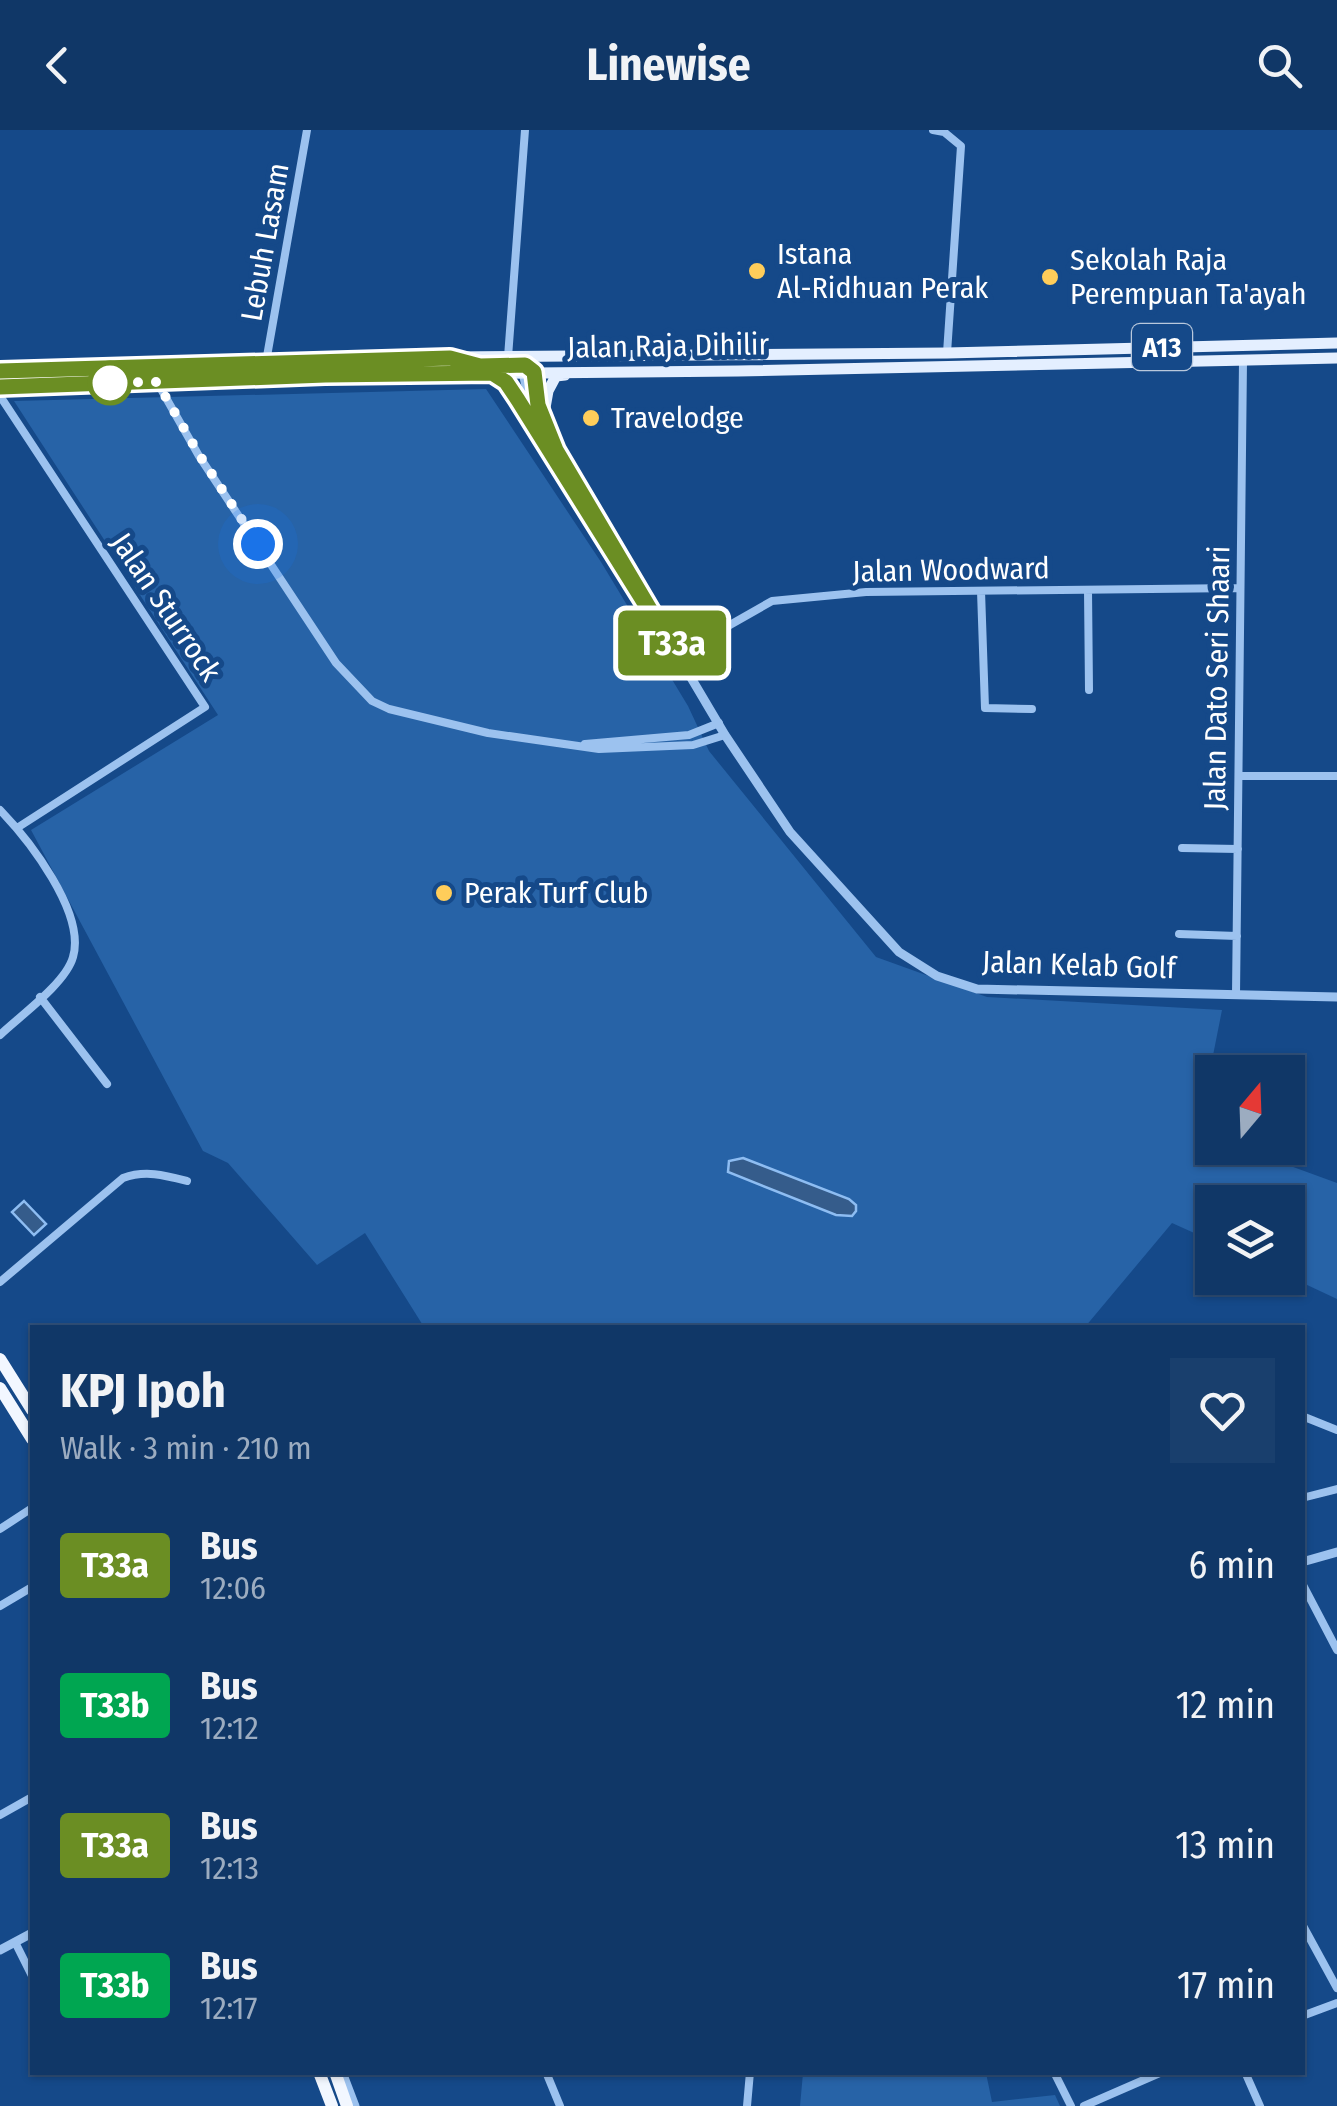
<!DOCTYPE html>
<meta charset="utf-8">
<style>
:root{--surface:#103767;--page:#193f6d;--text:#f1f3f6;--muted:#9cacc0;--line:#30517b}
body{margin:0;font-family:"Fira Sans Condensed",sans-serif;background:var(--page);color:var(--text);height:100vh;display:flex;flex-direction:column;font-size:38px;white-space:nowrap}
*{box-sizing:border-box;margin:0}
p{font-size:32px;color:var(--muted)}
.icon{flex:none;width:55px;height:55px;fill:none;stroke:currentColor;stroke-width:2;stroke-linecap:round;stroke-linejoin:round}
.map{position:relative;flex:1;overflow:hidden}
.sheet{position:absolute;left:30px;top:1195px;width:1275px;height:750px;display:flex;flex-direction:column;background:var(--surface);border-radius:0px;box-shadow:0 2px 8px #0004,0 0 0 2px var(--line)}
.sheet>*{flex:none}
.badge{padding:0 20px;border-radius:8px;font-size:35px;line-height:65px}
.needle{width:65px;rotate:19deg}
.buttons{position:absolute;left:1195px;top:925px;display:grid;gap:20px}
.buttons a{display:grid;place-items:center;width:110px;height:110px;border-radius:0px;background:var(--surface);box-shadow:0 2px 8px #0004,0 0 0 2px var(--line);font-size:50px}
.you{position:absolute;width:50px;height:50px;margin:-25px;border:8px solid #fff;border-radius:50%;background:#1a73e8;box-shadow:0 0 0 15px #1a73e833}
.map>.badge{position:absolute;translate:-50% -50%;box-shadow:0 0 0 5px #fff}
.round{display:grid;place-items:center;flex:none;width:105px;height:105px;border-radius:0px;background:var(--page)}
.overview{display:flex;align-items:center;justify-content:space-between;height:170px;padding:0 30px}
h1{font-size:48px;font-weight:700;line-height:75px}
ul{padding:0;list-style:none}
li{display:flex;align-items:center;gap:30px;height:140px;padding:0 30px}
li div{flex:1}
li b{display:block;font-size:38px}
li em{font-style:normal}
li .badge{min-width:110px;font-weight:700;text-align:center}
header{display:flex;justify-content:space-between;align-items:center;height:130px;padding:0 30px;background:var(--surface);font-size:45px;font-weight:700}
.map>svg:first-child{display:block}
.green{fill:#2763a7}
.water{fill:#355c8b;stroke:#8ebdf2;stroke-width:2.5}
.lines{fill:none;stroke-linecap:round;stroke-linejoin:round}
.minor{stroke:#9cc2ef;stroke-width:8}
.tertiary{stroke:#9cc2ef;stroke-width:9}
.primary{stroke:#e4efff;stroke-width:11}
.trunk{stroke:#f2f7ff;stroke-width:12}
.line-casing{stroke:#fff;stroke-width:22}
.line{stroke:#6b8e23;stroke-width:15}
.walk{stroke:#fff;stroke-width:10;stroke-dasharray:0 18}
.poi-dot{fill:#ffcd5a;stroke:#154989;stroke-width:4}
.stop-dot{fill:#fff;stroke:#6b8e23;stroke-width:5}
.labels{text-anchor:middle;stroke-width:10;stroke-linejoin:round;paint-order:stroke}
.shield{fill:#154989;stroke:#b9c8dc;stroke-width:2.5}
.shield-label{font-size:28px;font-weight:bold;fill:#fff}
.street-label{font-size:30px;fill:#fff;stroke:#154989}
.poi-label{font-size:30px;fill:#fff;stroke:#154989;text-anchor:start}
</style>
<header><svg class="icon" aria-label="back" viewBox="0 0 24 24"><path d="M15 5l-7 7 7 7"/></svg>Linewise<svg class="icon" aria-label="search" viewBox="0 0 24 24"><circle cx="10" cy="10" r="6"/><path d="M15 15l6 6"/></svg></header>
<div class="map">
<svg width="1337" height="1976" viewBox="0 0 1337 1976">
<rect width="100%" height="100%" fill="#154989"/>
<!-- green -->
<path class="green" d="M486 259 601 432 688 576 709 621 876 827 987 867 1222 880 1198 1001 1212 1007V1018H1241L1337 1053V1169L1288 1146V1072H1212V1111L1172 1093 1085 1197H424L365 1103 317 1135 228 1033 203 1021 31 700 218 585 14 271Z
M803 1943H986L992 1972 1055 1965 1060 1976H800Z"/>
<!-- water -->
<path class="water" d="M743 1028 849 1069 856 1075V1081L852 1086 836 1085 728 1042 729 1031Z
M24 1071 46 1094 34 1105 12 1082Z"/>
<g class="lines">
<!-- minor -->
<path class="minor" d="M933 0 944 2 961 16 947 223
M508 227 525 0
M266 232 307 0
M157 252 199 326 336 533 372 571 389 579 488 603 599 619 693 615 725 605
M0 266 205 577 17 698
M1088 460 1089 560
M981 461 985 578 1032 579
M677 525 772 471 866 462 1240 458
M585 614 689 605 719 593
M1239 646H1337
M0 680C29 710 86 783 73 827 66 853 20 886 0 905
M1182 718 1238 719
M1179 804 1237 806
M1236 865 1243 231
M40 867 107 954
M0 1152 123 1048C145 1040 164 1045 187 1051
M1302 1286 1337 1300
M1302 1368 1337 1359
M0 1399 32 1378
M1302 1453 1337 1520
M0 1476 32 1457
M0 1685 32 1667
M1302 1794 1337 1858
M15 1812 32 1846
M1302 1886 1337 1873
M546 1942 560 1976
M1054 1942 1071 1976
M1245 1942 1260 1976
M747 1976 750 1942
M1084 1976 1162 1942"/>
<!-- tertiary -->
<path class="tertiary" d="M534 242 538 275 556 320 725 605 790 702 899 822 937 846 977 859 1337 867
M523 243 536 298 554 328
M587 385 616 431
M1302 1432 1337 1422
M0 1820 32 1803
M342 1942 355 1976"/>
<!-- primary -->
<path class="primary" d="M0 241 450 227 947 223 1337 213
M492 244 506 252 536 298
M0 257 325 245 738 241 1337 228
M543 289 548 261 556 246 565 245"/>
<!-- trunk -->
<path class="trunk" d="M0 1229 32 1280
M0 1258 32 1309
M319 1942 332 1976
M335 1942 347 1976"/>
</g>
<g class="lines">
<defs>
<path id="line" d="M0 241 450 228 480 236 525 235 534 242 538 275 556 320 677 525 518 270 506 252 492 243 325 245 0 257"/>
</defs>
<!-- line casing -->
<use href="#line" class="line-casing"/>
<!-- line -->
<use href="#line" class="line"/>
<!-- walk -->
<path class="walk" d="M110 253H97L157 252 200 326 258 414"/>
</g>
<!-- markers -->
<g class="poi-dot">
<circle cx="757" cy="141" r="10"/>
<circle cx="1050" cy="147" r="10"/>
<circle cx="591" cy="288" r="10"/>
<circle cx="444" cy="763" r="10"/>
</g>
<circle class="stop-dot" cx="110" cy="253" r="20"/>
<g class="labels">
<!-- shield labels -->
<rect class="shield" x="1132" y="194" width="60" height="46" rx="8"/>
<g class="shield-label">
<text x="1162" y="227">A13</text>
</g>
<!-- street labels -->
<g class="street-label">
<text transform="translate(265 112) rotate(-80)" y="10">Lebuh Lasam</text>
<text transform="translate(668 216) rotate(-1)" y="10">Jalan Raja Dihilir</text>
<text transform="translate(951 440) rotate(-1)" y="10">Jalan Woodward</text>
<text transform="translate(166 477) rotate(56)" y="10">Jalan Sturrock</text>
<text transform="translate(1217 548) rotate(-89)" y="10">Jalan Dato Seri Shaari</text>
<text transform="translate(1079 835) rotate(2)" y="10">Jalan Kelab Golf</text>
</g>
<!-- poi labels -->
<g class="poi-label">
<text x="777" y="134">Istana<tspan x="777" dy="34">Al-Ridhuan Perak</tspan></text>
<text x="1070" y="140">Sekolah Raja<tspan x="1070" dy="34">Perempuan Ta'ayah</tspan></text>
<text x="611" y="298">Travelodge</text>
<text x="464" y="773">Perak Turf Club</text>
</g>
</g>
</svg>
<div class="buttons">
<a><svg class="needle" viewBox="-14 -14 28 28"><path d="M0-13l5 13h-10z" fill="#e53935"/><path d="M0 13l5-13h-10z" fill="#9cacc0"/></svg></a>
<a><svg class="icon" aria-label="layers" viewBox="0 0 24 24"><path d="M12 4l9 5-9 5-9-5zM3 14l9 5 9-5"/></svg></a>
</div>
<div class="you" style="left:258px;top:414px"></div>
<b class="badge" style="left:672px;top:513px;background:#6b8e23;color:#fff">T33a</b>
<section class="sheet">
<div class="overview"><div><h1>KPJ Ipoh</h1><p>Walk · 3 min · 210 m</p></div><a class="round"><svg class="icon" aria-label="heart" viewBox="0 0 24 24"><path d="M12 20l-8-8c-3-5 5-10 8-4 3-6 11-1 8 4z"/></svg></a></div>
<ul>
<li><span class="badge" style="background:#6b8e23;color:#fff">T33a</span><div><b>Bus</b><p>12:06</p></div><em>6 min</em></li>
<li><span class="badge" style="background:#00a651;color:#fff">T33b</span><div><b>Bus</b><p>12:12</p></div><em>12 min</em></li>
<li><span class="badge" style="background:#6b8e23;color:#fff">T33a</span><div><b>Bus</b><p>12:13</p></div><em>13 min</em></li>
<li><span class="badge" style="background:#00a651;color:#fff">T33b</span><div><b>Bus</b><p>12:17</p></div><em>17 min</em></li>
</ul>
</section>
</div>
